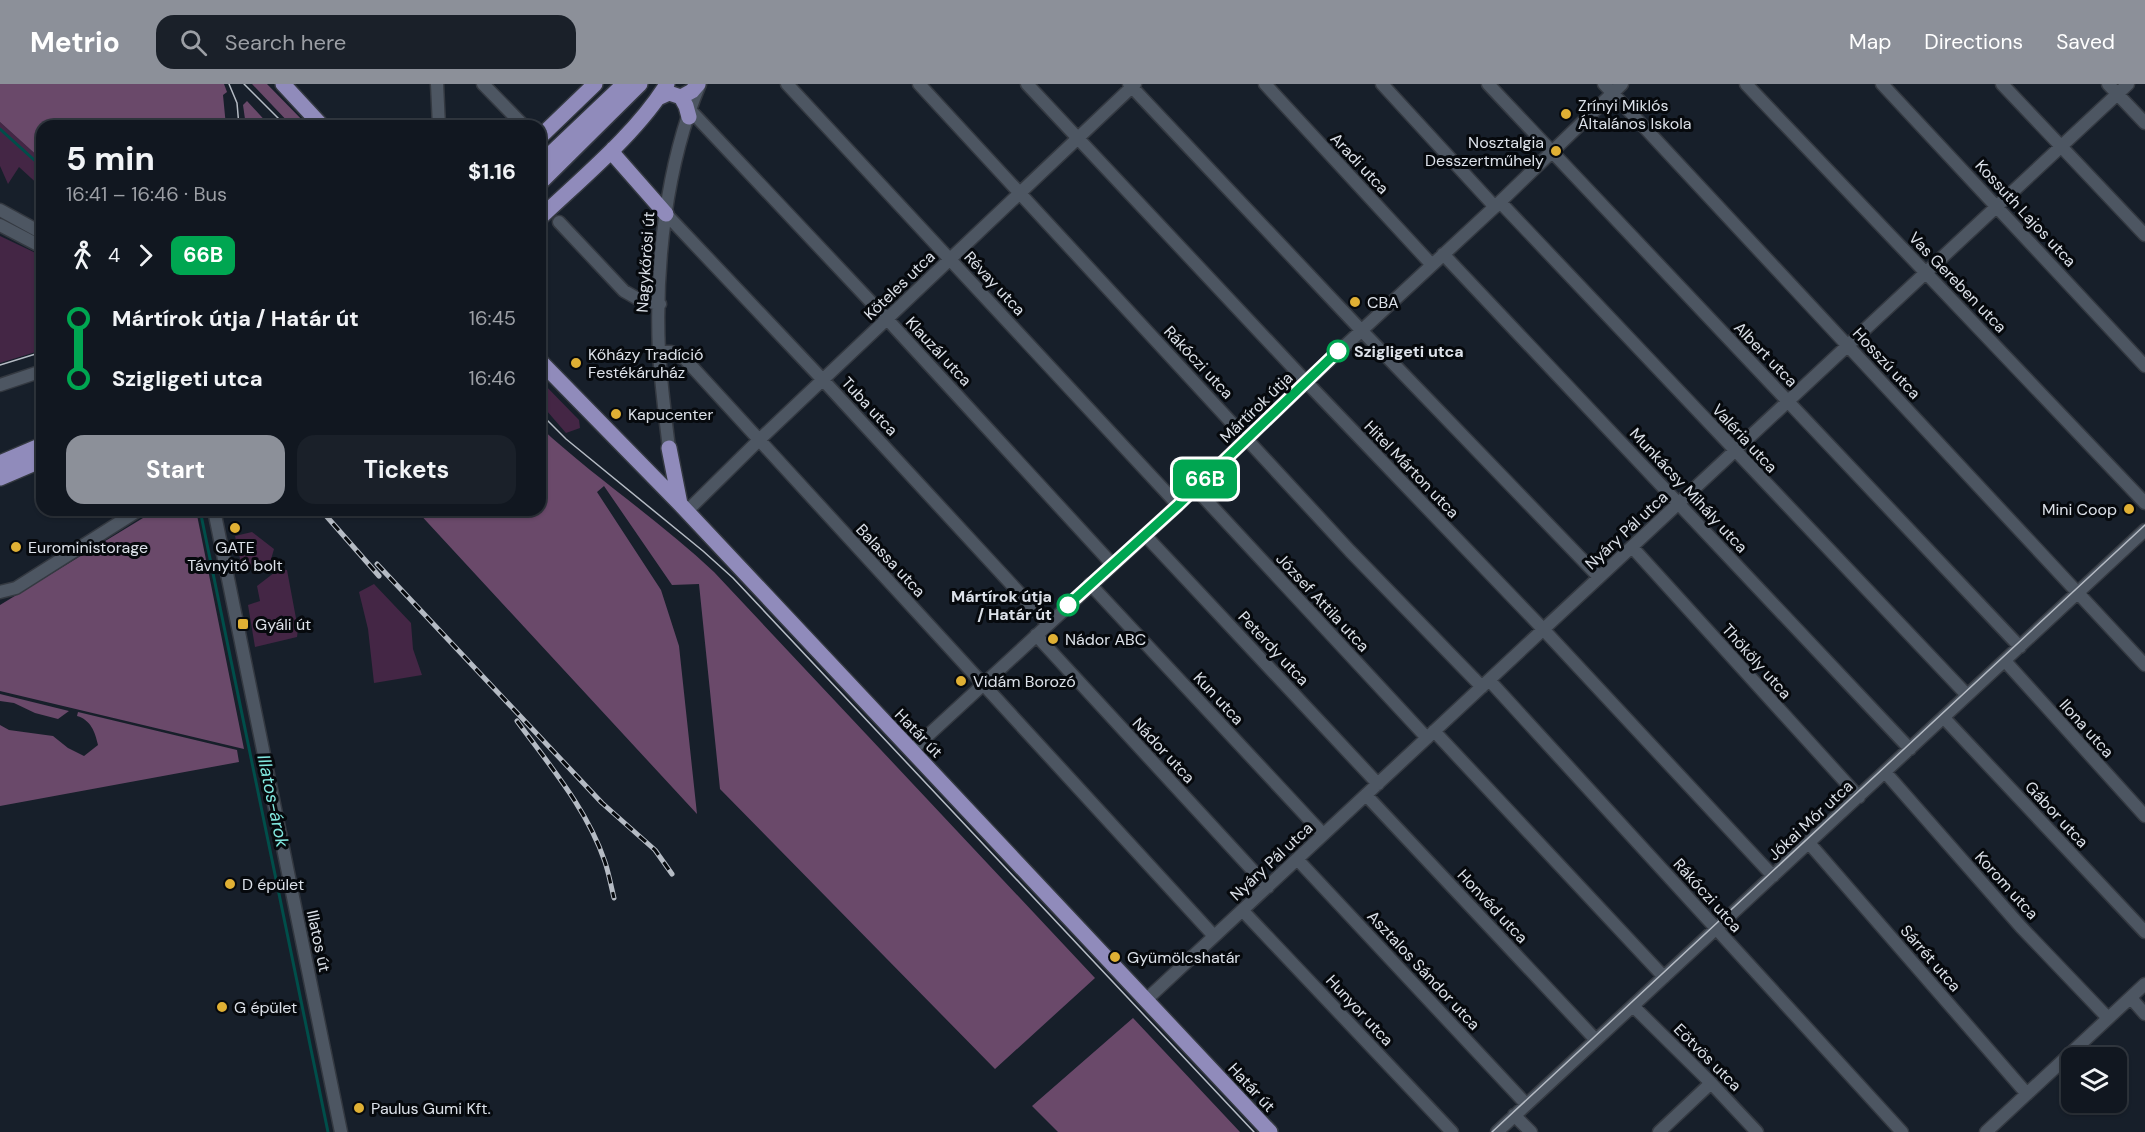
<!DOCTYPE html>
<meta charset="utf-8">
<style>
:root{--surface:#111720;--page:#1a2029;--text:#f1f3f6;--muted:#9c9fa5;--line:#30363e;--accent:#8c9099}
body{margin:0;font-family:"DM Sans",sans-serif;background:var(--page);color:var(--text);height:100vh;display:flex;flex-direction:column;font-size:22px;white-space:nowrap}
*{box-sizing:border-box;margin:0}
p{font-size:20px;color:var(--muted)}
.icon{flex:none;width:33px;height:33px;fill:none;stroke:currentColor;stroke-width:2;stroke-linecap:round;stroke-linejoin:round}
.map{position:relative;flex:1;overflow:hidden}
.sheet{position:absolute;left:36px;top:36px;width:510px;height:396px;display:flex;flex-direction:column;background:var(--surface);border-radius:18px;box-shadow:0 2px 4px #0004,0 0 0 2px var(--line)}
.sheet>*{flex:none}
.badge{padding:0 12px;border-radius:9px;font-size:21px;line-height:39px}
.buttons{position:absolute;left:2061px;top:963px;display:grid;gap:12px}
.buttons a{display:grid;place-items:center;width:66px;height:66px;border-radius:12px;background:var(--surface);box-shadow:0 2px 4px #0004,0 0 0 2px var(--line);font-size:30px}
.map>.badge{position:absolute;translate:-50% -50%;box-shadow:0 0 0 3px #fff}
.legs{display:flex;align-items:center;gap:9px;height:66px;padding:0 30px;font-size:20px}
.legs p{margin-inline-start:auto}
.head{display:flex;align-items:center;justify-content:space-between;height:102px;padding:0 30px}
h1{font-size:33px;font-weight:700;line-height:45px}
.action{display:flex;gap:12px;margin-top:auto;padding:12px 30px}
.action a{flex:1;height:69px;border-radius:18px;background:var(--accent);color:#fff;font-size:24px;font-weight:700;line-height:69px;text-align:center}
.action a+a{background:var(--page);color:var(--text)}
ul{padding:0 30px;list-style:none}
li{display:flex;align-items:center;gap:21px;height:60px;font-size:22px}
li i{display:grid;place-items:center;width:9px;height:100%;margin:0 8px;background:currentColor}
li i::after{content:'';width:15px;height:15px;margin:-8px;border:4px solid;border-radius:50%;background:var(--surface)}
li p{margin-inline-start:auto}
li:first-child i{background:linear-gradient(#0000 50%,currentColor 0)}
li:last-child i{background:linear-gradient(currentColor 50%,#0000 0)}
header{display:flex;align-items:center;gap:36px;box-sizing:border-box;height:84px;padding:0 30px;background:var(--accent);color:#fff}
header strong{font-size:28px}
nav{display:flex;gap:33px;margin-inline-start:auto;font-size:21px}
.search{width:420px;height:54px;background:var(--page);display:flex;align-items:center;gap:15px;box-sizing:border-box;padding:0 21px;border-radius:18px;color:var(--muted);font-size:22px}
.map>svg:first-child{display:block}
.green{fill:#442645}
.forest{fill:#6a496a}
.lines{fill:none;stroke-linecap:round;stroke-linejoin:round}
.stream{stroke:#004e4a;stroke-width:3}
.minor-casing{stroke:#343941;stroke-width:15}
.major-casing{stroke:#343941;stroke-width:18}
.minor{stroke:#4d5662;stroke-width:12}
.major{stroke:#908bbb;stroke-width:15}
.tram{stroke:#b5bbc4;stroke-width:1.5}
.rail-casing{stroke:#b5bbc4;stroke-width:5}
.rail{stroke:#06090d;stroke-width:3;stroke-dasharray:9;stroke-linecap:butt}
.line-1-casing{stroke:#fff;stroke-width:14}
.line-1{stroke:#00a651;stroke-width:9}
.poi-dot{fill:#e0b034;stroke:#06090d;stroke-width:2}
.stop-1-dot{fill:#fff;stroke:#00a651;stroke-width:3}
.labels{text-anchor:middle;stroke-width:6;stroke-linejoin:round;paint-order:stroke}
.poi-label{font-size:16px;fill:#dce1e9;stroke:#06090d;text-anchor:start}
.street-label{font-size:16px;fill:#dce1e9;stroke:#06090d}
.stop-label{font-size:16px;font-weight:bold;fill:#dce1e9;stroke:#06090d;text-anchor:start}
.water-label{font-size:18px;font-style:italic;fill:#82e8e0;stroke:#06090d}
</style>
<header>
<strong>Metrio</strong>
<div class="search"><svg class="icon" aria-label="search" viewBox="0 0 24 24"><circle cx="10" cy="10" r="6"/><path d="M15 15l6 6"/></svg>Search here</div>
<nav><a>Map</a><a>Directions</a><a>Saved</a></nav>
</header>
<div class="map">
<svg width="2145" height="1048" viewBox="0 0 2145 1048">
<rect width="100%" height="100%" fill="#171f2a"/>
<!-- green -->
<path class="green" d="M0 38 42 76V104L19 83 8 100 0 82Z
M0 152 42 172V266L0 279Z
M540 296 579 336 580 344 566 349 540 319Z
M252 448 274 465 270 479 253 490 251 482 242 484 235 452Z
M279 485 287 486 298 545 297 553 255 563 248 521 260 517 257 502Z
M374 500 411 539 413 565 422 591 374 599 368 545 359 508Z"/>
<!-- forest -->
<path class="forest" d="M0 0H224L227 8 223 11 226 42H42V76L0 38Z
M252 0H267L308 42H292Z
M247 17 270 42H246L243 21Z
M540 343C595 394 659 436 714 488L1095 894 995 985 720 705 699 500 672 501 604 402 597 408 661 506 679 562 697 730 416 426H540Z
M165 426H196L244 665 0 607V521L143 434Z
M0 610 69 627 58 635 35 629 14 619 0 617Z
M78 628 237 666 239 678 0 722V641L9 646 53 652 68 664 84 672 98 661C95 648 91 636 77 632Z
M1133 934 1240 1048H1058L1032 1022Z"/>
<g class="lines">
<!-- stream -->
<path class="stream" d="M0 45 42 83
M200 426 328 1048"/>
<defs>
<path id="minor" d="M437 0 439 42
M483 0 524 42
M787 0 1178 421
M919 0 1350 467 1482 603
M1027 0 1314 306 1543 545 1773 792
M1129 0 1361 246 1599 493
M1265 0 1432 181
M1382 0 1495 123
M1488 0 2020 563
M1604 0 2145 581
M1746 0 2145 419
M1882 0 2145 282
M2002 0 2145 151
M2108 0 2145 39
M691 27 887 235 1112 480
M1500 118 1967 611
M0 126 42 149
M666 130 823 296 1048 540
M559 138 624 207 640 216 660 220
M0 141 42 163
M1443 170 1910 665
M659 268H671L685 275 1214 852
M0 301 42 287
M669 364C665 332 661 300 659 268 655 182 666 80 700 0
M1195 404 1427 654
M214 426 341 1048
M687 427 758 357 1135 0
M1145 451 1378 700
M1632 463 1859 713
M1090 500 1323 750
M0 508 16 504 139 426
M1036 551 1268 803
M2005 577 2145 732
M1489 596 1902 1048
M1944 634 2145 848
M1434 647 1664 893
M911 667 1178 421 1306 298 1500 118 1622 0
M1885 688 2021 843 2108 934
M1366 711 1595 955
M1809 759 2027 1010
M1297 775 1526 1020
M1243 827 1452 1048
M2131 914 2145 930
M1147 915 2128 0
M1633 922 1711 999 1757 1048
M1514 1031 1531 1048
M1497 1048 2145 446
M1659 1048 1711 999
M1986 1048 2145 900"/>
<path id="major" d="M283 0 322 42
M681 13 692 7 698 0
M658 14 669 9 681 13 686 22 689 33
M540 53 595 0
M613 65 615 72 666 130
M540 80 624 0
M540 99 640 0
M540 134C582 94 637 49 667 0
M540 277 680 420 1270 1048
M669 364 680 420
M0 379 42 361
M0 394 42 376"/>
</defs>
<!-- minor casing -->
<use href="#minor" class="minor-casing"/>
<!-- major casing -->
<use href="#major" class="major-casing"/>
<!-- minor -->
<use href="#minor" class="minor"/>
<!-- major -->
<use href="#major" class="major"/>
<!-- tram -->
<path class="tram" d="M229 0 237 19 239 42
M244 0 286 42
M0 281 42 268
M540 329 566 355 703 467 733 494 1254 1048
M1492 1048 2145 441"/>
<defs>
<path id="rail" d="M321 426 379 492
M377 480 602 719 655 766 672 790
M517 637C550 682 587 725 605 778 609 790 611 802 614 814"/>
</defs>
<!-- rail casing -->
<use href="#rail" class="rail-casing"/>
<!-- rail -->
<use href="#rail" class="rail"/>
</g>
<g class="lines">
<defs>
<path id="line-1" d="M1068 521 1178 421 1338 267"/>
</defs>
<!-- line-1 casing -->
<use href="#line-1" class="line-1-casing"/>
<!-- line-1 -->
<use href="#line-1" class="line-1"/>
</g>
<!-- markers -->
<g class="poi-dot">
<circle cx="1566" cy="30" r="6"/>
<circle cx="1556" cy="67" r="6"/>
<circle cx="1355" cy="218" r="6"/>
<circle cx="576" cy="279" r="6"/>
<circle cx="616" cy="330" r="6"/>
<circle cx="2129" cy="425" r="6"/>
<circle cx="235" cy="444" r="6"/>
<circle cx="16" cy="463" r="6"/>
<rect x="237" y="534" width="12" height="12" rx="3"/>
<circle cx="1053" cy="555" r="6"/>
<circle cx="961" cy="597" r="6"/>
<circle cx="230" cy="800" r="6"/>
<circle cx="1115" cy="873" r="6"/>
<circle cx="222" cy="923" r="6"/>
<circle cx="359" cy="1024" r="6"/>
</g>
<g class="stop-1-dot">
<circle cx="1338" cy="267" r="10"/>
<circle cx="1068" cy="521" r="10"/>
</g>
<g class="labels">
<!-- poi labels -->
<g class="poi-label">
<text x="1578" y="27">Zrínyi Miklós<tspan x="1578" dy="18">Általános Iskola</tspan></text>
<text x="1544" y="64" text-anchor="end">Nosztalgia<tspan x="1544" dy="18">Desszertműhely</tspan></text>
<text x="1367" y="224">CBA</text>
<text x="588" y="276">Kőházy Tradíció<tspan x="588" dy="18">Festékáruház</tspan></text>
<text x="628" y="336">Kapucenter</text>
<text x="2117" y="431" text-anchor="end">Mini Coop</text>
<text x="28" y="469">Euroministorage</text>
<text x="235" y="469" text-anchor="middle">GATE<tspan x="235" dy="18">Távnyitó bolt</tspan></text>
<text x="255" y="546">Gyáli út</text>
<text x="1065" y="561">Nádor ABC</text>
<text x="973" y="603">Vidám Borozó</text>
<text x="242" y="806">D épület</text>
<text x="1127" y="879">Gyümölcshatár</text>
<text x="234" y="929">G épület</text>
<text x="371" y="1030">Paulus Gumi Kft.</text>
</g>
<!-- street labels -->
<g class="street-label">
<text transform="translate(1360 79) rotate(47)" y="6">Aradi utca</text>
<text transform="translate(2026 129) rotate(47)" y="6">Kossuth Lajos utca</text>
<text transform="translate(645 178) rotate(-86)" y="6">Nagykőrösi út</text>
<text transform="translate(1958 198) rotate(46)" y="6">Vas Gereben utca</text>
<text transform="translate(995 199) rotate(47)" y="6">Révay utca</text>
<text transform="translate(899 201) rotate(-44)" y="6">Köteles utca</text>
<text transform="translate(939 267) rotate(47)" y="6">Klauzál utca</text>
<text transform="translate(1766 270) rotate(46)" y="6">Albert utca</text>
<text transform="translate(1199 278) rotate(47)" y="6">Rákóczi utca</text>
<text transform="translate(1887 279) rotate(47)" y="6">Hosszú utca</text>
<text transform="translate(870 322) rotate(47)" y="6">Tuba utca</text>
<text transform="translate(1256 323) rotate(-44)" y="6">Mártírok útja</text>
<text transform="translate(1745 354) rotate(47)" y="6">Valéria utca</text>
<text transform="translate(1412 385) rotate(46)" y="6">Hitel Márton utca</text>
<text transform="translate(1689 406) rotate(47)" y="6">Munkácsy Mihály utca</text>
<text transform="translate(1626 446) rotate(-43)" y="6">Nyáry Pál utca</text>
<text transform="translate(891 476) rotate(47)" y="6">Balassa utca</text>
<text transform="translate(1323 518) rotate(47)" y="6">József Attila utca</text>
<text transform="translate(1274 564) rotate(47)" y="6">Peterdy utca</text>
<text transform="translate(1757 577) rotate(48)" y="6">Thököly utca</text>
<text transform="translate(1219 614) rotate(47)" y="6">Kun utca</text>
<text transform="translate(2087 644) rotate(48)" y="6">Ilona utca</text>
<text transform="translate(919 649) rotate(46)" y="6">Határ út</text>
<text transform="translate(1164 666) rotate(47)" y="6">Nádor utca</text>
<text transform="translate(2057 730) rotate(47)" y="6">Gábor utca</text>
<text transform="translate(1810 736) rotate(-43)" y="6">Jókai Mór utca</text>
<text transform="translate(1271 777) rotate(-43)" y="6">Nyáry Pál utca</text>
<text transform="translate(2007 801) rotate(48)" y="6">Korom utca</text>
<text transform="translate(1708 811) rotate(48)" y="6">Rákóczi utca</text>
<text transform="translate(1493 822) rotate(47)" y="6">Honvéd utca</text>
<text transform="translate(319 857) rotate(78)" y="6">Illatos út</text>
<text transform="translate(1931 874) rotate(49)" y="6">Sárrét utca</text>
<text transform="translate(1424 886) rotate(47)" y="6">Asztalos Sándor utca</text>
<text transform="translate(1360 926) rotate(47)" y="6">Hunyor utca</text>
<text transform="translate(1708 973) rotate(45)" y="6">Eötvös utca</text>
<text transform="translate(1252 1003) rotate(47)" y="6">Határ út</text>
</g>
<!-- stop labels -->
<g class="stop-label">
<text x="1354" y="273">Szigligeti utca</text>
<text x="1052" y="518" text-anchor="end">Mártírok útja<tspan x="1052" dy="18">/ Határ út</tspan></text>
</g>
<!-- water labels -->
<g class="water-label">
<text transform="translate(273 717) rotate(78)" y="6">Illatos-árok</text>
</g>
</g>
</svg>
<div class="buttons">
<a><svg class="icon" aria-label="layers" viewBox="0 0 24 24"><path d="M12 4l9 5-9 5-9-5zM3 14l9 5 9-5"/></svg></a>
</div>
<b class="badge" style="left:1205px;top:395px;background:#00a651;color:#fff">66B</b>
<section class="sheet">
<div class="head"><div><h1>5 min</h1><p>16:41 – 16:46 · Bus</p></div><b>$1.16</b></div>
<div class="legs"><svg class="icon" aria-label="walk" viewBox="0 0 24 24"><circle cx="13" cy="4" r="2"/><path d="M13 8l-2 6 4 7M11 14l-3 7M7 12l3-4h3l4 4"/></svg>4<svg class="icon" aria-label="forward" viewBox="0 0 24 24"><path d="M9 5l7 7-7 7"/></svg><b class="badge" style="background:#00a651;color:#fff">66B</b></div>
<ul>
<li><i style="color:#00a651"></i><b>Mártírok útja / Határ út</b><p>16:45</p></li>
<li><i style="color:#00a651"></i><b>Szigligeti utca</b><p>16:46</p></li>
</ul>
<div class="action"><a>Start</a><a>Tickets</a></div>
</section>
</div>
